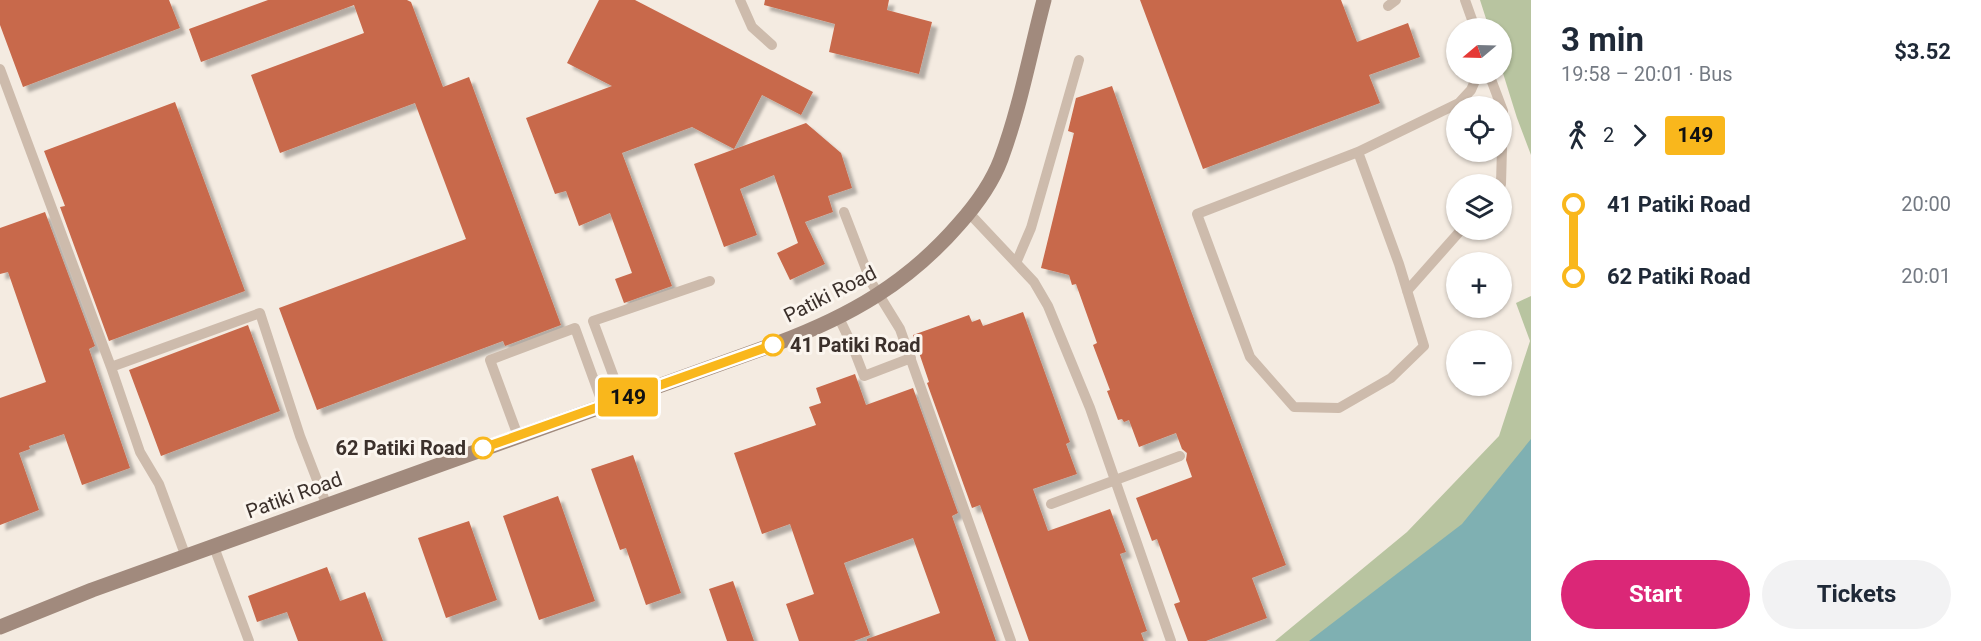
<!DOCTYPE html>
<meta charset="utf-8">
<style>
:root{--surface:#fff;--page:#f2f2f3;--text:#1f2937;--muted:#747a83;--accent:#db2777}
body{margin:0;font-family:Roboto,sans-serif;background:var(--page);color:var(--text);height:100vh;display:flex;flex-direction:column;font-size:22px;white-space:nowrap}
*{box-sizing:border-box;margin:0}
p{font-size:20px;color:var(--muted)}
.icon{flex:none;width:33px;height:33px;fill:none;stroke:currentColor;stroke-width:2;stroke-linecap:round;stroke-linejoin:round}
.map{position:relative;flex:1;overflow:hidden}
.sheet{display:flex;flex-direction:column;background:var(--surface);width:450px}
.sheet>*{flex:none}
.badge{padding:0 12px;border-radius:4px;font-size:21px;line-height:39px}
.needle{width:39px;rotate:251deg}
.tools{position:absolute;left:1446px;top:18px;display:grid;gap:12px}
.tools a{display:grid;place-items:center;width:66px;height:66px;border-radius:50%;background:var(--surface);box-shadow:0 2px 4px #0004;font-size:30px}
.map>.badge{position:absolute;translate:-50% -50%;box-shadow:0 0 0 3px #fff}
.legs{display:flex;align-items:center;gap:9px;height:66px;padding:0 30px;font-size:20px}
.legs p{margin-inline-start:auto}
.overview{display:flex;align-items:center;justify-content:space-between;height:102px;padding:0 30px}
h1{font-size:33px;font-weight:700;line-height:45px}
.cta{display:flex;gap:12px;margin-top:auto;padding:12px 30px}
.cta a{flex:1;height:69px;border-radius:36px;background:var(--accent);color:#fff;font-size:24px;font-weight:700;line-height:69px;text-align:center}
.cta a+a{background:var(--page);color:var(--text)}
ul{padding:0 30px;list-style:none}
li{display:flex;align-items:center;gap:21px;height:72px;font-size:22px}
li i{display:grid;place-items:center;width:9px;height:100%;margin:0 8px;background:currentColor}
li i::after{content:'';width:15px;height:15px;margin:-8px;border:4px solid;border-radius:50%;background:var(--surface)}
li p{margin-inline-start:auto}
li:first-child i{background:linear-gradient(#0000 50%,currentColor 0)}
li:last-child i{background:linear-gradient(currentColor 50%,#0000 0)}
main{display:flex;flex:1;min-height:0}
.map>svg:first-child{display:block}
.green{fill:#b8c4a0}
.water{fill:#7fb0b2}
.building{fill:#c8694b;filter:url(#shadow)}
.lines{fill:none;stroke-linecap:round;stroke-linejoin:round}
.service{stroke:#cdbbac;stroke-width:10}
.secondary{stroke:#a18a7d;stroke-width:15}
.line-1-casing{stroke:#fff;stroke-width:14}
.line-1{stroke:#f9b71c;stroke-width:9}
.stop-1-dot{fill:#fff;stroke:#f9b71c;stroke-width:3}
.labels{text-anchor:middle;stroke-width:6;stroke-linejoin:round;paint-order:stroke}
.street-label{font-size:20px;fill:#3b302b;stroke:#fbf5ee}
.stop-label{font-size:20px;font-weight:bold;fill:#3b302b;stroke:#fbf5ee;text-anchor:start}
</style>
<main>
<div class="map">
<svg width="1531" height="641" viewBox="0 0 1531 641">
<defs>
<filter id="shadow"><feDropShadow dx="5.5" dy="5.5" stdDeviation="1.5" flood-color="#0004"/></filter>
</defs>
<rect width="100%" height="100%" fill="#f4ebe1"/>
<!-- green -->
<path class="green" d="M1480 0H1531V155L1517 118 1502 70V28H1489Z
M1531 296V641H1275L1407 532 1499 436 1530 341 1516 303Z"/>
<!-- water -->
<path class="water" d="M1531 439V641H1309L1462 524Z"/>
<!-- building -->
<path class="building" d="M0 0H169L180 28 23 87 0 25Z
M268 0H407L411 2 443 87 469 77 561 325 505 346 503 341 317 410 279 308 466 239 415 103 280 153 251 75 364 33 354 5 201 62 189 29Z
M599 0H635L813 92 801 115 762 95 734 149 692 127 622 153 672 286 624 303 615 279 632 273 610 213 579 226 566 191 555 194 526 118 612 86 567 63Z
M765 0H889L887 10 932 22 919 74 829 52 835 24 764 5Z
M1140 0H1341L1357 42 1408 23 1420 57 1369 75 1380 103 1203 169Z
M1112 86 1190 308 1286 565 1252 578 1267 618 1206 641H1188L1174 604 1180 602 1157 539 1152 541 1136 498 1192 477 1186 460 1187 453 1182 449 1176 433 1139 447 1129 420 1124 422 1122 419 1118 420 1107 391 1110 390 1093 345 1097 343 1076 284 1072 285 1069 275 1041 268 1074 133 1068 131 1076 98Z
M175 102 245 291 109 341 60 207 65 206 44 151Z
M806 123 841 153 852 188 828 196 833 212 805 222 825 264 790 280 777 253 798 243 774 175 740 189 757 235 724 247 694 164Z
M45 212 95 346 89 349 130 468 82 485 64 434 29 446 30 449 19 453 39 510 0 525V398L46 382 8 272 0 274V228Z
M1023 312 1070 442 1066 444 1077 474 1033 489 1048 531 1110 509 1126 552 1120 554 1147 631 1141 633 1144 641H1029L980 505 972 508 927 383 929 382 913 335 969 315 972 322 980 319 983 326Z
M248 325 280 411 161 456 129 370Z
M855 374 866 405 913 388 958 513 952 516 996 641H867V639L940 613 913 538 844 563 870 635 854 641H799L786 604 814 594 790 524 762 534 734 453 816 425 809 407 821 403 816 388Z
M633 455 681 593 646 605 626 548 620 550 591 469Z
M558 496 595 601 539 620 503 516Z
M469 521 497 600 446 618 418 538Z
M327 567 340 601 365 592 383 641H298L287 612 257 622 248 596Z
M733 581 754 641H727L709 589Z"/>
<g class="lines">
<!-- service -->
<path class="service" d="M740 0 752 27 772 45
M1465 0 1475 28
M1388 6 1396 0
M0 69 111 367
M1489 74 1503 111 1501 184
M1358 152 1399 264 1424 346 1391 378 1339 408 1294 407 1250 357 1197 214 1358 152 1459 103 1471 90 1478 74
M844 212 871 282 900 329 1011 641
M969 213 1034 282 1048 306 1090 408 1171 641
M1016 263 1031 228 1079 60
M1407 291 1461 230
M839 318 852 345 864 376 911 358
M622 399 593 321 710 281
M518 436 490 360 575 328 603 405
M1051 504 1180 456
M214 547 249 641
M186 557 159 484 140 452 111 367 260 313 300 436 327 506"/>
<!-- secondary -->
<path class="secondary" d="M0 627 92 590 778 343C850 316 908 283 959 224 976 205 992 183 1001 159 1020 108 1030 53 1044 0"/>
</g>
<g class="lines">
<defs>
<path id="line-1" d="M483 448 773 345"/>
</defs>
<!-- line-1 casing -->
<use href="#line-1" class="line-1-casing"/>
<!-- line-1 -->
<use href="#line-1" class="line-1"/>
</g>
<!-- markers -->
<g class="stop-1-dot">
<circle cx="773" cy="345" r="10"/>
<circle cx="483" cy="448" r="10"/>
</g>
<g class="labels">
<!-- street labels -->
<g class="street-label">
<text transform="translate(830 294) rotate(-27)" y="7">Patiki Road</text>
<text transform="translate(294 495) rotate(-20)" y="7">Patiki Road</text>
</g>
<!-- stop labels -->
<g class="stop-label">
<text x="790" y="352">41 Patiki Road</text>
<text x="466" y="455" text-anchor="end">62 Patiki Road</text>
</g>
</g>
</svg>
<div class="tools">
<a><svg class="needle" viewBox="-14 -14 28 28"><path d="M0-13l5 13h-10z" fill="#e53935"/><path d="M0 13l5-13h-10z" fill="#747a83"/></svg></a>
<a><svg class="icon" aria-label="locate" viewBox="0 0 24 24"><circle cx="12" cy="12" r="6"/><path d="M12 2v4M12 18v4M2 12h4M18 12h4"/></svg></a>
<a><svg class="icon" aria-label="layers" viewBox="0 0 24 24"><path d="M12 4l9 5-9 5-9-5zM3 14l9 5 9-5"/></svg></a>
<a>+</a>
<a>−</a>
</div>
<b class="badge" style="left:628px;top:397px;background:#f9b71c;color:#111">149</b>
</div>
<section class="sheet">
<div class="overview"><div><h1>3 min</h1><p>19:58 – 20:01 · Bus</p></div><b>$3.52</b></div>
<div class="legs"><svg class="icon" aria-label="walk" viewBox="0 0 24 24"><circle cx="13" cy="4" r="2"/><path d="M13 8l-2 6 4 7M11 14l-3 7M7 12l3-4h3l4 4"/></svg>2<svg class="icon" aria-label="forward" viewBox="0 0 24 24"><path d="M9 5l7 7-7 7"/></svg><b class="badge" style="background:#f9b71c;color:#111">149</b></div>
<ul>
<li><i style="color:#f9b71c"></i><b>41 Patiki Road</b><p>20:00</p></li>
<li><i style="color:#f9b71c"></i><b>62 Patiki Road</b><p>20:01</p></li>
</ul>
<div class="cta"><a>Start</a><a>Tickets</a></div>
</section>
</main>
